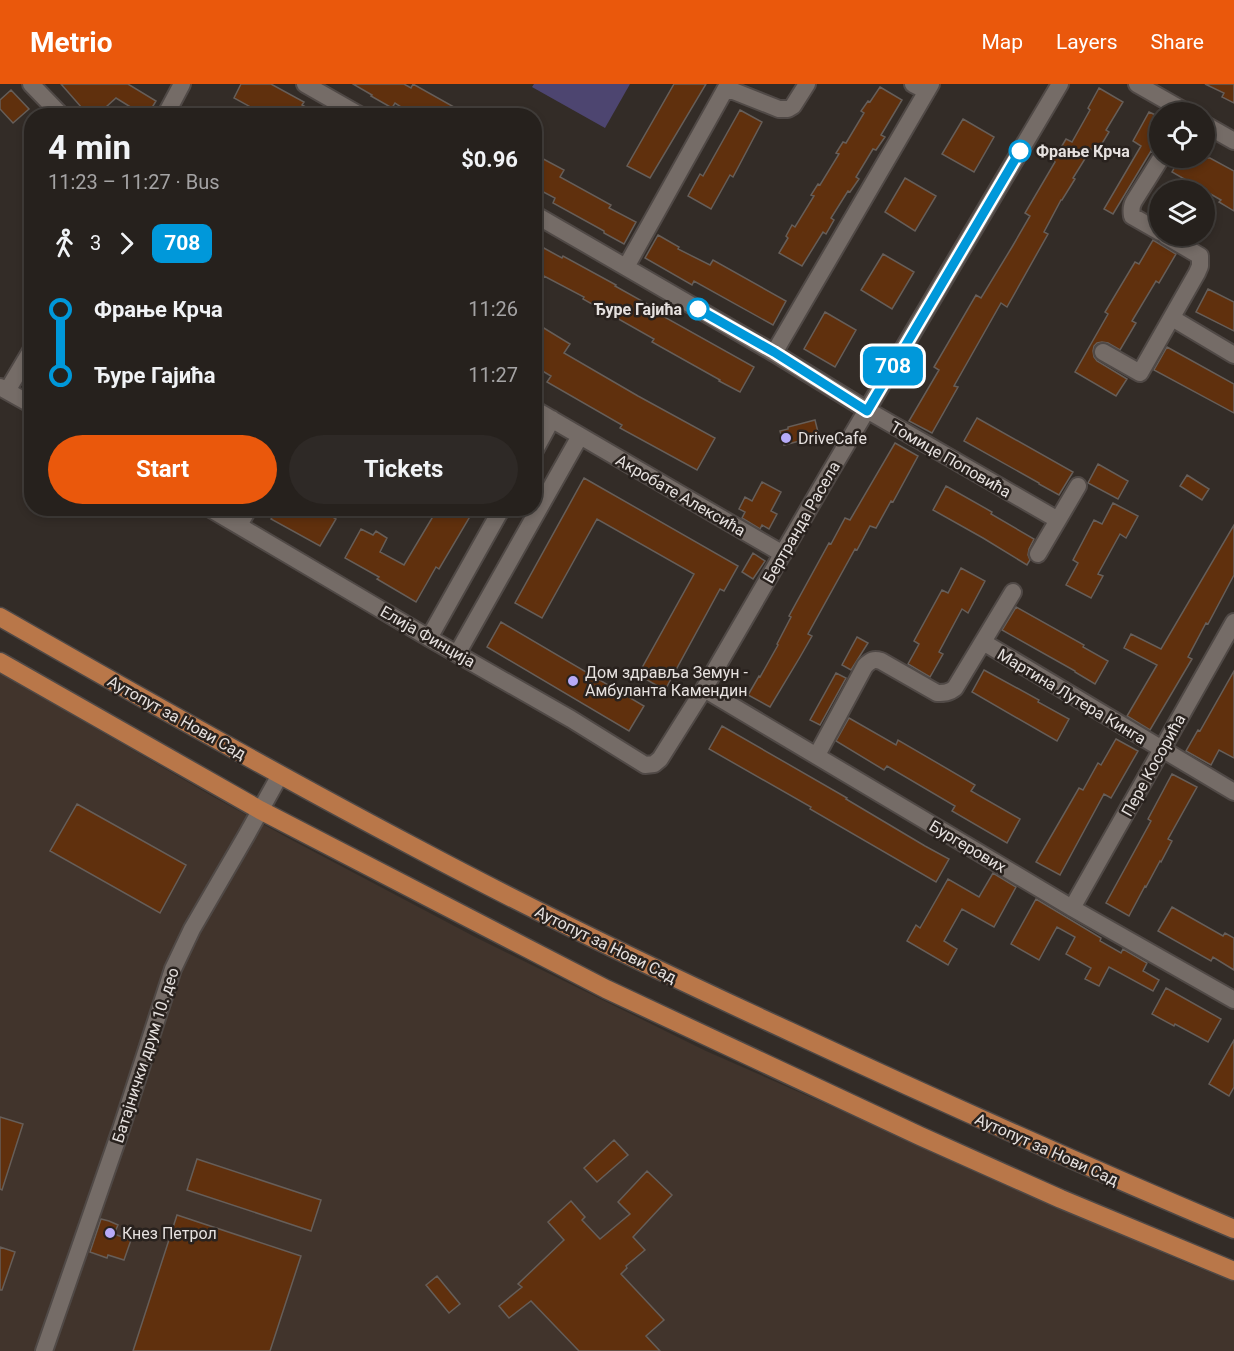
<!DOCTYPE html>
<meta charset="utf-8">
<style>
:root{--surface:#26211d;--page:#2e2926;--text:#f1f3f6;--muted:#a4a3a4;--line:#423e3b;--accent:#ea580c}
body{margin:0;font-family:Roboto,sans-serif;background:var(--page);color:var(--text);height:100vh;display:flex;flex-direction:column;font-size:22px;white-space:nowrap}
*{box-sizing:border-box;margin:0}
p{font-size:20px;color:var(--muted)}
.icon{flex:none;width:33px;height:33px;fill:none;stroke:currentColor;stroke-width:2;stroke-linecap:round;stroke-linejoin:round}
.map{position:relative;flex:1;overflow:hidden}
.drawer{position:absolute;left:24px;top:24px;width:518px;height:408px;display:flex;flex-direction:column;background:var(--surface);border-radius:24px;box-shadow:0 3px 9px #0003,0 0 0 2px var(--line)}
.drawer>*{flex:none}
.badge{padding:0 12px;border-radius:9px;font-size:21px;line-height:39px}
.tools{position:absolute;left:1149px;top:18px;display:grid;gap:12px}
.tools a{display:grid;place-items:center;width:66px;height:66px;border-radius:50%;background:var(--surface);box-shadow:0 3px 9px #0003,0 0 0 2px var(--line);font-size:30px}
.map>.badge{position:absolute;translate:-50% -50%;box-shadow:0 0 0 3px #fff}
.legs{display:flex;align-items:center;gap:9px;height:66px;padding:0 24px;font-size:20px}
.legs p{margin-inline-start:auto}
.headline{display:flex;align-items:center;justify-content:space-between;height:102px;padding:0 24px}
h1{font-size:33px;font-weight:700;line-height:45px}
.primary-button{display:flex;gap:12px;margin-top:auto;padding:12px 24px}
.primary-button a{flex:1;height:69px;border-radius:36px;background:var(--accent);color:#fff;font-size:24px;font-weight:700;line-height:69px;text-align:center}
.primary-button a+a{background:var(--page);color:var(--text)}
ul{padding:0 24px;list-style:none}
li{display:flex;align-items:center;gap:21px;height:66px;font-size:22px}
li i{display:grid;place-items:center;width:9px;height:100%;margin:0 8px;background:currentColor}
li i::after{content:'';width:15px;height:15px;margin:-8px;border:4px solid;border-radius:50%;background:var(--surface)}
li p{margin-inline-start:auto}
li:first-child i{background:linear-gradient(#0000 50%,currentColor 0)}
li:last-child i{background:linear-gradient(currentColor 50%,#0000 0)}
header{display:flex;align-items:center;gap:36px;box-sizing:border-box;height:84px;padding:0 30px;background:var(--accent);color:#fff}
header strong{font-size:28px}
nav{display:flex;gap:33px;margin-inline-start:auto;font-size:21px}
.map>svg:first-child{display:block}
.built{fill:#41342c}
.green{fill:#4d4570}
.building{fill:#60300d;stroke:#665e59;stroke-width:1.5}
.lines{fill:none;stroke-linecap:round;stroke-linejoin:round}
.minor-casing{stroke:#504946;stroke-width:20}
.major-casing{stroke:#504946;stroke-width:21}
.minor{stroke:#756c67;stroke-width:16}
.major{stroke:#b97749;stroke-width:18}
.line-1-casing{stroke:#fff;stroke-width:14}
.line-1{stroke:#0098da;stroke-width:9}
.stop-1-dot{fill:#fff;stroke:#0098da;stroke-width:3}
.poi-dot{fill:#b7abf8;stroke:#29221e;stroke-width:2}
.labels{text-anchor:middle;stroke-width:5;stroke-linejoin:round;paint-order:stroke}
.stop-label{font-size:16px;font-weight:bold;fill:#e6e1df;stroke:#29221e;text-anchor:start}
.poi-label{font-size:16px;fill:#e6e1df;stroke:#29221e;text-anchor:start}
.street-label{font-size:16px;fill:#e6e1df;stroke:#29221e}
</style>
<header>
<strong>Metrio</strong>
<nav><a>Map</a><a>Layers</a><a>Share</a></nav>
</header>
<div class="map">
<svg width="1234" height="1267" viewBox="0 0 1234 1267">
<rect width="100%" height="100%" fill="#332c27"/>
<!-- built -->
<path class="built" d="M0 589 212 712 290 755 477 854 706 967 1186 1179 1234 1198V1267H0Z"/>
<!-- green -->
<path class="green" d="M534 0H630L605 44 532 3Z"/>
<!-- building -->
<path class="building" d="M61 0H128L156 17 147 32H145L116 14 96 32H89Z
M241 0H271L304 18 302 21 322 32H271L257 24 256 26 234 14Z
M353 0H404L411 4 413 0 470 32H415L395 19 392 24 371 12 372 11Z
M674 0H706L650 94 627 82Z
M1205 0H1234V19L1222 13 1224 9Z
M880 3 902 16 881 51 885 53 876 66 873 65 856 93 859 95 850 108 848 107 831 134 834 136 826 150 823 148 802 182 779 169 788 154 786 152 792 141 795 143 814 112 811 111 818 100 820 101 839 70 836 69 843 58 846 59 864 29 861 27 868 17 870 18Z
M1099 4 1123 18 1106 46 1109 48 1097 68 1091 65 1073 94 1075 95 1062 116H1061L1044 148 1048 150 1007 223 1001 219 954 302 958 303 932 349 909 337 939 286 934 283 976 211 981 214 1012 163 1030 132 1025 129 1055 78 1053 77 1066 55 1072 58 1090 26 1088 24Z
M11 6 29 25 13 39 0 25V16Z
M740 26 762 38 733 93 730 91 711 125 688 112 700 90 703 92Z
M1149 28 1160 33V55L1153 68 1151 67 1113 130 1104 125 1141 62 1133 57Z
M963 35 994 53 974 88 942 70Z
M534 70 564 86 560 93 611 121 609 124 636 138 624 160 604 149V147L553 119 555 114 534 103Z
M1180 74H1210L1234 87V127L1219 118 1221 116 1172 88Z
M905 94 936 112 915 147 885 128Z
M658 151 679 163 678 165 710 181 713 176 786 217 773 241 694 197 692 201 645 174Z
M1153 156 1176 170 1159 199 1156 197 1132 237 1136 239 1120 266 1108 259 1102 258 1097 259 1094 262 1093 267 1094 273 1097 277 1127 295 1116 312 1075 288 1108 230 1105 228 1135 178 1139 180Z
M542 163 562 174 563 172 616 201 615 202 651 222 650 225 754 283 740 308 719 297 720 296 652 258 654 255 583 215 584 213 544 192 534 210V177Z
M883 170 914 188 892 225 861 206Z
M1208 205 1234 218V247L1196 228Z
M825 228 856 246 835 283 804 265Z
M534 238 570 260 564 269 638 312 715 354 697 386 620 344 622 341 547 298 551 292 534 282Z
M1167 263 1234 300V329L1154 286Z
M977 334 1073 388 1059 411 1039 400V399L964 357Z
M815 336 819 352 784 361 780 347 788 345V343Z
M895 359 918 372 893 418 891 417 876 444 870 442 857 466 855 465 808 550 812 552 800 573 770 623 748 611 759 592 760 593 778 561 777 560 791 533 789 532 829 459 831 460 845 434 850 436Z
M1098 380 1128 397 1118 415 1088 399Z
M1187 391 1209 405 1202 416 1180 402Z
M584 394 738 482 724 507 720 505 665 606 638 591 694 490 597 435 542 534 515 519Z
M762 398 781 408 771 427 777 430 769 445 762 441 760 445 742 434 745 428 739 425 745 413 752 417Z
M946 402 992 428 991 430 1034 455 1029 465 1028 471 1030 476 1027 481 983 454 933 426Z
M1113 419 1138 432 1126 454 1120 450 1098 490 1103 492 1091 514 1066 501 1078 479 1073 476 1094 436 1102 440Z
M278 424H318L336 435 320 462 271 435Z
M438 424H475L439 485 436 483 416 518 377 495 379 493 345 474 361 445 373 451 376 447 387 454 380 468 404 481Z
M1234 441V491L1208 540 1206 539 1188 573 1192 575 1150 646 1127 632 1157 581 1124 564 1131 550 1161 565Z
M753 469 765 477 753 495 742 488Z
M961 484 985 497 968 529 962 525 939 568 943 570 930 593 908 580 919 560 914 557 942 506 948 509Z
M1016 523 1084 561 1083 563 1108 577 1095 600 1075 588V587L1002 546Z
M501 538 644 622 629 647 487 563Z
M857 553 868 559 851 586 842 581Z
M984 586 1039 616 1038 618 1069 635 1057 657 972 608Z
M1234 587V674L1219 666 1211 681 1186 667 1198 646 1200 647Z
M836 589 846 594 820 641 810 636Z
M849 634 896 661 898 656 975 701 971 707 1020 735 1007 759 952 727 955 722 887 682 884 686 836 657Z
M722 642 847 714 846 715 925 762 949 775 936 798 810 725 811 723 709 665Z
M1116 655 1138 667 1111 714 1104 710 1060 791 1036 778 1079 704 1083 706 1098 679 1101 681Z
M1172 690 1197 703 1168 755 1172 757 1161 778 1160 777 1146 803 1145 802 1129 832 1106 819 1151 737 1148 735Z
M77 720 186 781 160 829 50 767Z
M993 789 1016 803 994 843 962 825 944 857 957 865 948 881 907 857 916 841 920 844 948 795 979 813Z
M1036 815 1101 854 1100 857 1121 869 1123 865 1147 879 1143 887 1159 896 1153 907 1109 883 1099 902 1085 895 1091 884 1066 870 1075 853 1057 843 1039 876 1011 860Z
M1172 823 1223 852 1225 849 1234 854V886L1213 873 1211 877 1158 847Z
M1166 904 1221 935 1208 958 1175 940 1174 942 1152 930Z
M1234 956V1003L1229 1012 1209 1000Z
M0 1033 23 1040 2 1106 0 1105Z
M614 1056 628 1071 597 1098 584 1084Z
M197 1075 321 1116 311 1147 187 1106Z
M647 1087 672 1111 633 1153 645 1166 626 1182 627 1184 621 1190 664 1236 646 1252 660 1267H579L531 1217 509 1234 499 1222 522 1203 518 1200 564 1156 548 1138 571 1117 585 1133 582 1136 600 1155 630 1130 618 1118Z
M177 1131 301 1172 270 1267H133Z
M101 1135 109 1137 118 1141 114 1150 131 1156 124 1176 108 1171 107 1174 90 1168Z
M0 1163 15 1168 2 1206H0Z
M437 1192 460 1220 449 1229 426 1201Z"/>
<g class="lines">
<defs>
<path id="minor" d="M31 0 62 32
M305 0 361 32
M913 0 927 7
M1137 0 1186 28
M165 32 182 0
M1204 40 1234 57
M534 130 774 269 867 326 1058 436
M1160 148 1132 132C1131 126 1131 122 1134 117L1161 74
M626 183 726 4 779 25H788L793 22 807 0
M1172 234 1234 271
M1103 268 1140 289 1197 189 1200 182V172L1166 152
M774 269 931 0
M0 303 32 321
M7 307 32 265
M534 325 783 470
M534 368 552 335
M209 424 429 554 571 635 645 681 654 680 660 675 704 605 826 395 1060 0
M239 441 249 424
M1038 470 1078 402
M429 554 502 424
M983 558 1234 708
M457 570 580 352
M704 605 1072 824 1234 916
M817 671 865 582C871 576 874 575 881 577L937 609C944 609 949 609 955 604L1013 508
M1072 824 1234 538
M44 1267 121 1045 173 885 192 845 246 752 280 691"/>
<path id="major" d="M0 533C138 612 277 691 418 765 540 830 665 890 791 948 937 1016 1085 1082 1234 1145
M0 578 260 726 606 905 920 1052 1061 1115 1234 1187"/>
</defs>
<!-- minor casing -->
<use href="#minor" class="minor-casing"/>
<!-- major casing -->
<use href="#major" class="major-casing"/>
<!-- minor -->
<use href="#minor" class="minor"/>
<!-- major -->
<use href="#major" class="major"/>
</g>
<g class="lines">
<defs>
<path id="line-1" d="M698 225 774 268 867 327 1020 67"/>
</defs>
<!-- line-1 casing -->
<use href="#line-1" class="line-1-casing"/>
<!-- line-1 -->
<use href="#line-1" class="line-1"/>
</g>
<!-- markers -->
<g class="stop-1-dot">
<circle cx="1020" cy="67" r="10"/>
<circle cx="698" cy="225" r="10"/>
</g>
<g class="poi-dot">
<circle cx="786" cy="354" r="6"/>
<circle cx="573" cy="597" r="6"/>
<circle cx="110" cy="1149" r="6"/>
</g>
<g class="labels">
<!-- stop labels -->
<g class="stop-label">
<text x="1036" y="73">Фрање Крча</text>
<text x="682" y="231" text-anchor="end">Ђуре Гајића</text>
</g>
<!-- poi labels -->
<g class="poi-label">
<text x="798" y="360">DriveCafe</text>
<text x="585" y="594">Дом здравља Земун -<tspan x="585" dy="18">Амбуланта Камендин</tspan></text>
<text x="122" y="1155">Кнез Петрол</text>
</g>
<!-- street labels -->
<g class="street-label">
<text transform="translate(951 375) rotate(30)" y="6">Томице Поповића</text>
<text transform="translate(681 411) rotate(30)" y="6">Акробате Алексића</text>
<text transform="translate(801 438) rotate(-60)" y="6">Бертранда Расела</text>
<text transform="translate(428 552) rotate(30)" y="6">Елија Финција</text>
<text transform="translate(1072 612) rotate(31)" y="6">Мартина Лутера Кинга</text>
<text transform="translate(177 633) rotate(29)" y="6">Аутопут за Нови Сад</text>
<text transform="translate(1153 681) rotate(-61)" y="6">Пере Косорића</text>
<text transform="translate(968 762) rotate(31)" y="6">Бургерових</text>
<text transform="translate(606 860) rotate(26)" y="6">Аутопут за Нови Сад</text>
<text transform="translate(145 971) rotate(-72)" y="6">Батајнички друм 10. део</text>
<text transform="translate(1047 1065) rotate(24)" y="6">Аутопут за Нови Сад</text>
</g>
</g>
</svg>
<div class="tools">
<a><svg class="icon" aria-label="locate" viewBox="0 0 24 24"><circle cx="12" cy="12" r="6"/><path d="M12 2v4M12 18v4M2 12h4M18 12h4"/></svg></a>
<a><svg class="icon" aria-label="layers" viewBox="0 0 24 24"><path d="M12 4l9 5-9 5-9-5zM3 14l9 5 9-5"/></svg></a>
</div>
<b class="badge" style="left:893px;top:282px;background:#0098da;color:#fff">708</b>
<section class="drawer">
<div class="headline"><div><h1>4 min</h1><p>11:23 – 11:27 · Bus</p></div><b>$0.96</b></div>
<div class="legs"><svg class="icon" aria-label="walk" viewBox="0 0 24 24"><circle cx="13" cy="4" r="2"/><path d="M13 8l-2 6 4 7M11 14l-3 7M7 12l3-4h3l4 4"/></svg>3<svg class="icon" aria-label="forward" viewBox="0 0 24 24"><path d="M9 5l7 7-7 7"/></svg><b class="badge" style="background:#0098da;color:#fff">708</b></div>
<ul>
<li><i style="color:#0098da"></i><b>Фрање Крча</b><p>11:26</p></li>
<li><i style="color:#0098da"></i><b>Ђуре Гајића</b><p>11:27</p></li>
</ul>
<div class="primary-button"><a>Start</a><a>Tickets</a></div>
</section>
</div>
